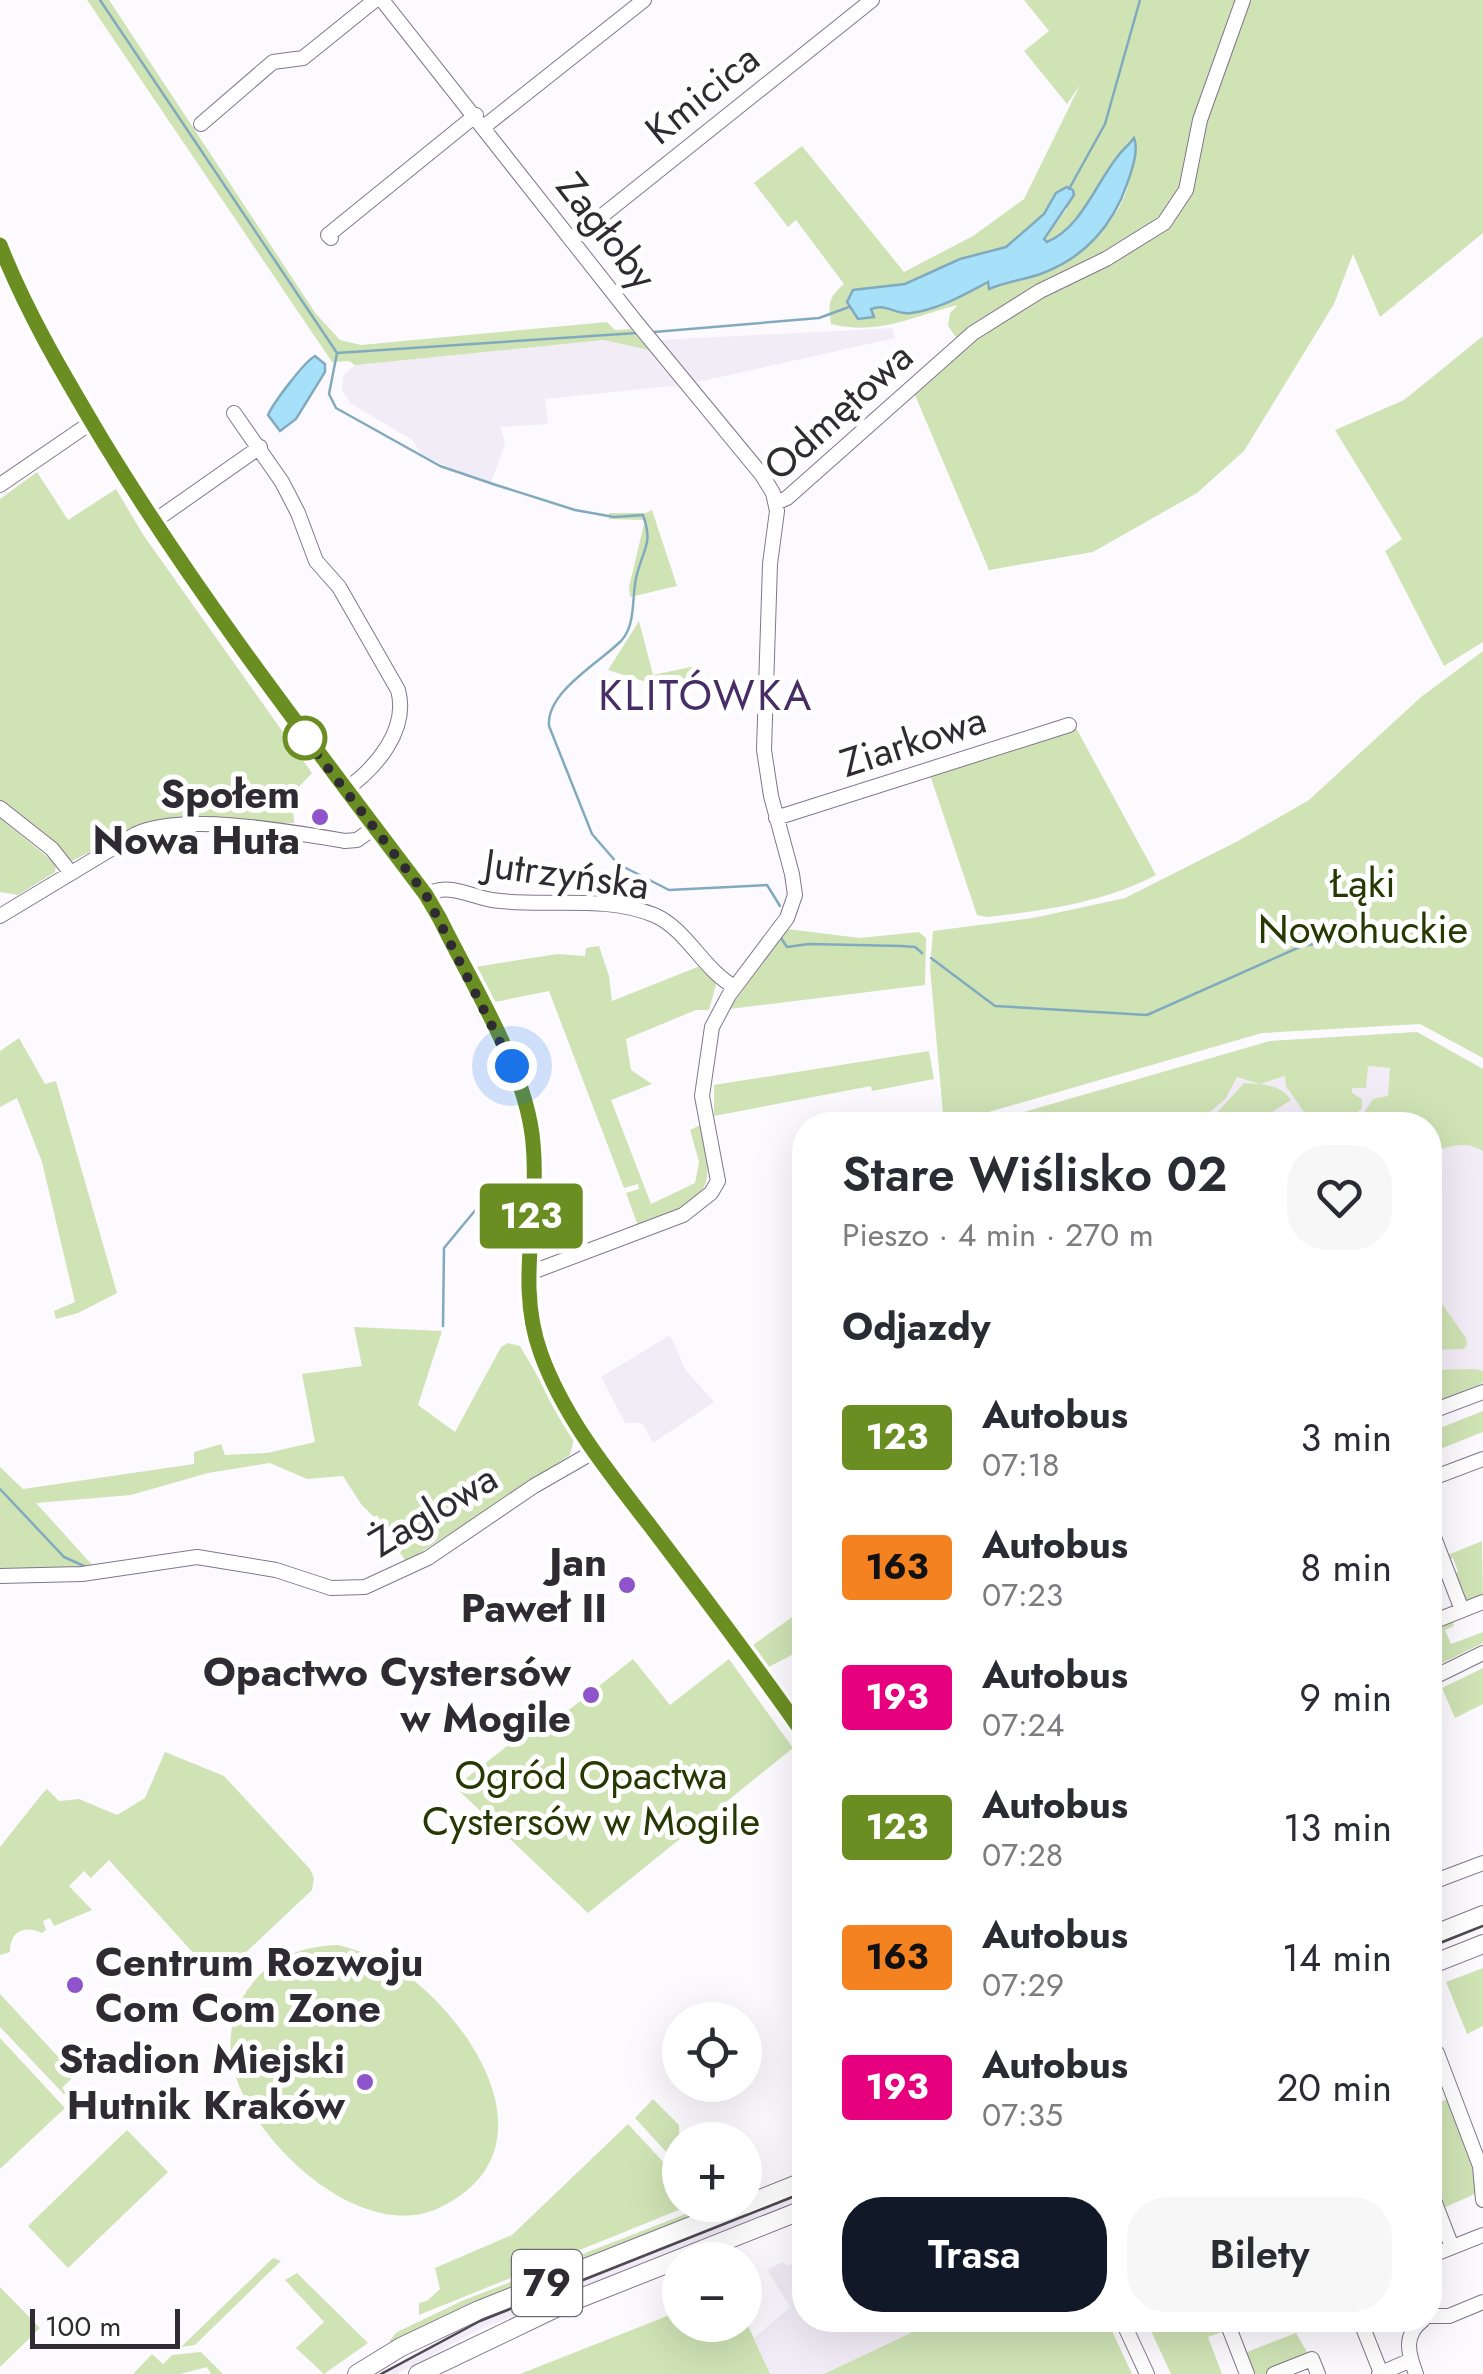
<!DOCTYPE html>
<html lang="pl">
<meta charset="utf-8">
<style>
:root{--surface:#fff;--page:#f7f7f7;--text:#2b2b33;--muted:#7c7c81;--accent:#111827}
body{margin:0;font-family:Jost,sans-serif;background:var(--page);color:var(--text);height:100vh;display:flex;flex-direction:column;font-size:38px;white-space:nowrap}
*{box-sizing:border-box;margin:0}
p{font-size:32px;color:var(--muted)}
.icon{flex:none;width:55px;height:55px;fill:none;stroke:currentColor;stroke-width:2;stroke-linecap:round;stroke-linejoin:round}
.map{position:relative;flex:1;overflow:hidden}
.panel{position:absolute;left:792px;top:1112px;width:650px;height:1220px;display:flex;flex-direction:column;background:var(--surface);border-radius:40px;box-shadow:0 10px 40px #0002}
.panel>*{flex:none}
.badge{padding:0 20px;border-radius:8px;font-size:35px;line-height:65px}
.fabs{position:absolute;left:662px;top:2002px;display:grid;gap:20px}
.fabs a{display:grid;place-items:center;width:100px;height:100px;border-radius:50%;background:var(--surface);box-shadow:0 10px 40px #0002;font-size:50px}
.scale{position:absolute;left:30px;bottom:25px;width:150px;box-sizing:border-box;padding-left:10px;border:5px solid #2f2b33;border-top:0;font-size:28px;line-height:35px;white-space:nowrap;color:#2f2b33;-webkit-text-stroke:8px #fff;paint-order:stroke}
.you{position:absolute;width:50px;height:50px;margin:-25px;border:8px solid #fff;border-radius:50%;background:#1a73e8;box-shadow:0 0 0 15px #1a73e833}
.map>.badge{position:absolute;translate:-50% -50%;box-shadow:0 0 0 5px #fff}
h2{padding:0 50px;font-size:38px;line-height:90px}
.round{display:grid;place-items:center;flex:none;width:105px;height:105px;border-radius:40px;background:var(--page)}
.headline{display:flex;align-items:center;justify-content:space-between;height:170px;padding:0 50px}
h1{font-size:48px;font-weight:600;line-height:75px}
.primary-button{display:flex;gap:20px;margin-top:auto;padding:20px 50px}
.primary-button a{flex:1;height:115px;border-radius:40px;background:var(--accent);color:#fff;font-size:40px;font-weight:600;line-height:115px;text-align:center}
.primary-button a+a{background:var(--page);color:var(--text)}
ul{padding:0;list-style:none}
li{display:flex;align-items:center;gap:30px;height:130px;padding:0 50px}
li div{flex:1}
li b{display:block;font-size:38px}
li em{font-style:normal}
li .badge{min-width:110px;font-weight:700;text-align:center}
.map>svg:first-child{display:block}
.built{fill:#f2ecf7}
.green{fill:#cfe3b5;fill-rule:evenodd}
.water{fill:#a6e1f9;stroke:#82aabe;stroke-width:2.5}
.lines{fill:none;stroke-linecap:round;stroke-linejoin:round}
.stream{stroke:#82aabe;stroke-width:2.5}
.minor-casing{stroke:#81778a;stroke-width:16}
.major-casing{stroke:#81778a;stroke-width:20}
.minor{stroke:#fff;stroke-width:14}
.major{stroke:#fff;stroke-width:18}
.tram{stroke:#4d4a51;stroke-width:2.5}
.line-casing{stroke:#fff;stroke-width:22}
.line{stroke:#6b8e23;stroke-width:15}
.walk{stroke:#2f2b33;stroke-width:10;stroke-dasharray:0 18}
.stop-dot{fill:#fff;stroke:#6b8e23;stroke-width:5}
.poi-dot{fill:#8f54cb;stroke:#fff;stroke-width:4}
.labels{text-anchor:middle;stroke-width:10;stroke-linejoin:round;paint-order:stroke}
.shield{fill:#fff;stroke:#6d6b70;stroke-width:2.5}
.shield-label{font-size:38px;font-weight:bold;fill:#2f2b33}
.street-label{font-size:40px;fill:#2f2b33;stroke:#fff}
.poi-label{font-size:40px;font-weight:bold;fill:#2f2b33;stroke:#fff;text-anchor:end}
.park-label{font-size:40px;fill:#273802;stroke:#fff}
.neighbourhood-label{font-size:42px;letter-spacing:2.5px;fill:#472c66;stroke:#fff}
</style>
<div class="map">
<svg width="1483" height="2374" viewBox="0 0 1483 2374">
<rect width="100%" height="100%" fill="#fdfaff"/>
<!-- built -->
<path class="built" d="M892 328 895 338 694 383 659 340Z
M604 340 649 350 681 388 671 386 545 399 548 424 501 427 505 444 490 485 421 455 412 440 350 403 342 390 343 376 355 365Z
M1417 1032 1483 1069V1377L1430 1398V1125H983L1270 1041Z
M670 1335 685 1369 714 1402 653 1443 642 1423H625L601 1377Z
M805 2189V2201L478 2330 397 2374H377L475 2321Z
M805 2256V2320H938L824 2374H770L754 2338 790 2307 767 2270 782 2262 787 2266Z"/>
<!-- green -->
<path class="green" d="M87 0H109L316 314 340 340 361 345 607 322 615 330 631 329 649 350 604 340 355 365 349 361 332 362Z
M1024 0H1483V233L1380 317 1353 254 1334 304 1244 451 1197 493 1093 552 989 570 915 395 948 366 958 340 948 326 950 313 958 305C913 316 879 336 831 324 828 304 828 298 844 284L796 220 788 227 754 183 802 146 904 272 973 236 1024 199 1080 85 1067 104 1024 51 1049 31ZM1129 146C1142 201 1091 254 1043 273 1026 280 1008 281 990 289L989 282C959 298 919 325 885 305L871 310 853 290 905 284 960 259 1006 247 1044 214 1056 193 1067 209 1044 239 1046 242C1077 229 1102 179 1121 152Z
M1483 336V642L1444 666 1385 551 1402 539 1335 430 1404 400Z
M37 472 68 520 116 489 144 536 312 773 292 794 294 823 150 821 72 861 0 802V499Z
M652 510 677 586 630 597 629 587 645 520 609 519V513H646Z
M639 621 653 675 700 665 703 675 656 685 608 670Z
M1483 651V1058L1420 1024 1262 1033 944 1125 930 968 933 931 1033 918 1125 898 1238 841 1309 800 1421 697Z
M1075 726 1156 875C1103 903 1046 910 987 917L977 915 930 775Z
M0 818 56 864 55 872 18 895 0 892Z
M787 929 860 938 919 932 926 938 925 985 729 1009Z
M599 946 609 976 612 1001 700 966 717 981 709 1010H696L626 1039 631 1070 652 1084 611 1100 651 1204 695 1183 699 1162 690 1130 700 1125C719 1199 703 1199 638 1226L626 1193 639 1189 638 1184 624 1188 549 991 495 1002 475 967 557 954 585 956 586 948Z
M1417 1032 1483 1069V1151C1465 1140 1449 1146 1430 1153V1125H1356L1373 1099 1388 1096 1390 1068 1368 1066 1366 1088H1352V1093L1362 1099V1108L1343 1125H1313L1286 1086 1285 1076 1260 1084 1237 1077 1226 1098 1195 1125H1136L1131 1120V1125H979L1270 1041Z
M19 1038 45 1084 56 1081 117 1293 78 1313 56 1319 54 1311 75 1302 42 1162 17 1098 0 1107V1051Z
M929 1051 934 1079 872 1091 871 1086 714 1116V1085Z
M1244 1083C1262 1084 1280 1084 1291 1100L1252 1125H1220L1215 1115Z
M1438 1298 1466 1338 1467 1345 1464 1349 1430 1350V1299L1433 1301Z
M354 1327 442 1331 418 1405 455 1432 501 1347 508 1343 520 1346 574 1439 570 1455 406 1562 377 1515 374 1517 361 1504 343 1476 307 1479 270 1463 208 1473 131 1495 36 1503 95 1568 0 1571V1467L23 1489 194 1464V1452L221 1444 225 1455 267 1453 315 1442 302 1374 362 1366Z
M1474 1369 1483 1371V1383L1430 1404V1370Z
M1483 1411V1432L1430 1453V1432Z
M1482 1541 1483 1596 1465 1604 1454 1575 1458 1571 1453 1558 1447 1560 1445 1556Z
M805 1608V1648L769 1667 753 1645Z
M1451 1618 1454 1626 1445 1630 1451 1644 1483 1632V1643L1430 1669V1626Z
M633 1659 670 1705 729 1659 793 1748 588 1913 455 1787 548 1714 555 1721Z
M1483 1668V1704L1455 1718 1442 1688Z
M165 1752 224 1776 310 1869 314 1878 312 1890 225 1972 215 1977 109 1860 91 1878 84 1871 69 1886 92 1910 54 1926 50 1918 43 1921 46 1930 42 1933C24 1925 10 1931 10 1952L0 1955V1847L42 1794 47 1789 59 1801 79 1799 117 1815 145 1798Z
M338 1945C361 1951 381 1958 401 1971 476 2023 556 2152 439 2208 358 2246 239 2132 231 2055 228 2030 236 2003 252 1984 274 1956 305 1946 338 1945Z
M1483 1968V2026L1467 2034 1446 1982Z
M0 1994 75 2075 62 2088 79 2106 77 2108 0 2027Z
M0 2038 65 2108 0 2169Z
M1450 2098C1461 2128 1482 2162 1475 2194L1441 2209 1430 2180V2106Z
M653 2099 679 2125 680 2167 635 2118Z
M628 2124 680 2180V2205H691L419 2315V2303L427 2301 440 2289 435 2268 512 2235Z
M127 2130 168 2172 68 2268 28 2226Z
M701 2208 695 2215 465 2307 393 2342 389 2341 397 2332 464 2300Z
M273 2258 281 2261 195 2345 181 2347Z
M297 2273 368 2343 324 2374 296 2348 324 2322 285 2280Z
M0 2287 40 2328 0 2367Z
M680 2311V2325H745V2319L770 2374H520Z
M938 2320H1107L1132 2374H824Z
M1146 2320H1224L1231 2339 1226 2341 1222 2332 1208 2337 1222 2374H1171Z
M1234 2320 1247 2352 1296 2333 1310 2357 1268 2374H1250L1229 2322Z
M201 2352 223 2374H211L207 2367 180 2374H133L152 2354 163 2364 172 2355Z"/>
<!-- water -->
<path class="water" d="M1134 138C1139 150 1132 170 1127 184 1113 225 1085 257 1043 273 1025 280 1007 281 989 289L988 282C963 295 940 309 911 313 894 315 888 303 871 309L874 317 858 319 847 302 853 290 905 284 960 259 1006 247 1044 214 1056 193 1067 187 1073 190 1074 195 1044 239 1047 242C1081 228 1096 183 1118 156 1123 149 1129 145 1134 138Z
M315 356 325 364V372L296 419 280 431 268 415C274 402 304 362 315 356Z"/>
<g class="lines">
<!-- stream -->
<path class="stream" d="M100 0 337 353 637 333
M1069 189 1105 124 1140 0
M654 332 819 318 849 307
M337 353 329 394 336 408 440 466 496 485 575 510 614 517 643 515C653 544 644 547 637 574 631 595 637 624 621 641 599 663 546 692 549 726L592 834 618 864 669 890 767 885 780 906
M781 938 787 947 809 944 901 946 915 947 922 953
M931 958 995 1006 1147 1015 1302 946 1333 941 1352 942
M443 1326 444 1248 492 1190
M0 1489 64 1557 84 1566"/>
<defs>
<path id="minor" d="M382 0 636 322 762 475 773 493 777 511 770 564 764 750 771 796 792 874 795 895 787 918 729 995 712 1027 702 1096 718 1181 711 1193 683 1215 527 1274
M201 124 273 62 303 58 375 0
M485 126 644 0
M331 238 328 235 476 115
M573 239 872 0
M0 245C28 317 67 382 107 447 203 604 316 748 426 895L500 1042 526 1105 534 1163 527 1294 536 1339 550 1377 595 1451 805 1736
M234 413 282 482 298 513 316 561 339 587 398 690C409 730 376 768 345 790
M0 485 92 422
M776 503 787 498 973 333 1040 291 1106 259 1164 223 1186 190 1200 120 1243 0
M153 522 260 447
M0 808 52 849 71 873
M776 818 1069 725
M426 895C448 882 469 896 492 900 545 908 602 894 654 915 687 929 703 970 735 987
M0 916 136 834C184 812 292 832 345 841L357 840 374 828
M1430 1412 1483 1392
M1430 1479 1483 1459
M1430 1527 1462 1610
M0 1576 82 1574 197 1557 276 1570 331 1588 365 1587 428 1558 534 1486 595 1451
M1430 1623 1483 1602
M1430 1679 1483 1653
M1430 1883 1483 1863
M1430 2056 1437 2053 1480 2166 1483 2200
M1430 2190 1452 2247
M1430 2256 1483 2235
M1430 2316H1449L1483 2302
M1122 2320 1147 2374
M1226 2320 1247 2374
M1360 2320 1381 2373
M1274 2374 1312 2359 1318 2374
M1379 2374 1411 2360
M1416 2374C1408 2353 1403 2335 1423 2320"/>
<path id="major" d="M1430 1936 1483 1915
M1430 1965 1483 1944
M745 2205 805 2181
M357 2374 401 2347 479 2310 744 2205
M418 2374 558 2307 805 2209"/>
</defs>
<!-- minor casing -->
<use href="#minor" class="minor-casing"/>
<!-- major casing -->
<use href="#major" class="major-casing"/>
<!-- minor -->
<use href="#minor" class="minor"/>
<!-- major -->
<use href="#major" class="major"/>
<!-- tram -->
<path class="tram" d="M1430 1947 1483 1926
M381 2374 480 2321 805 2192"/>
</g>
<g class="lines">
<defs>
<path id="line" d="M0 245C27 314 65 377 103 441 200 600 314 746 426 895L440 919C472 985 527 1070 533 1143 540 1215 515 1284 541 1354 564 1418 610 1474 651 1527 703 1596 756 1665 805 1736"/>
</defs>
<!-- line casing -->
<use href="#line" class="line-casing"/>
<!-- line -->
<use href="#line" class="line"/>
<!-- walk -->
<path class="walk" d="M305 738 300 732 426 895 512 1066"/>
</g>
<!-- markers -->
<circle class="stop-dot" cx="305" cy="738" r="20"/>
<g class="poi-dot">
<circle cx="320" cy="817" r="10"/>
<circle cx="627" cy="1585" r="10"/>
<circle cx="591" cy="1695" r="10"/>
<circle cx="75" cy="1985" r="10"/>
<circle cx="365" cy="2082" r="10"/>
</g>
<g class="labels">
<!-- shield labels -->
<rect class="shield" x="512" y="2250" width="70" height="66" rx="8"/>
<g class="shield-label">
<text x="547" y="2296">79</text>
</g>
<!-- street labels -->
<g class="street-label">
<text transform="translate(702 94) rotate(-39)" y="14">Kmicica</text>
<text transform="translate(607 231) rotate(52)" y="14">Zagłoby</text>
<text transform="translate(838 411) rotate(-42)" y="14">Odmętowa</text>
<text transform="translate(913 741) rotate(-18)" y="14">Ziarkowa</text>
<text transform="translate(567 874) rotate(8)" y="14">Jutrzyńska</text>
<text transform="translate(433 1510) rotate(-31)" y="14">Żaglowa</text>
</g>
<!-- poi labels -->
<g class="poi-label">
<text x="300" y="808">Społem<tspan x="300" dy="46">Nowa Huta</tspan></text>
<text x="607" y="1576">Jan<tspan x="607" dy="46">Paweł II</tspan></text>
<text x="571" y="1686">Opactwo Cystersów<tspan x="571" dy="46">w Mogile</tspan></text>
<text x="95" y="1976" text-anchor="start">Centrum Rozwoju<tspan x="95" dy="46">Com Com Zone</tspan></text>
<text x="345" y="2073">Stadion Miejski<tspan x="345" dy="46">Hutnik Kraków</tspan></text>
</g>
<!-- park labels -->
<g class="park-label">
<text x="1363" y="897">Łąki<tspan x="1363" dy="46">Nowohuckie</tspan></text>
<text x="591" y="1789">Ogród Opactwa<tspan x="591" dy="46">Cystersów w Mogile</tspan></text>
</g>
<!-- neighbourhood labels -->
<g class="neighbourhood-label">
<text x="706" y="710">KLITÓWKA</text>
</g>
</g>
</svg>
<div class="fabs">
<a><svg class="icon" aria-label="locate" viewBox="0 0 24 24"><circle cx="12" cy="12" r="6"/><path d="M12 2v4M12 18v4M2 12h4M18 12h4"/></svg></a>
<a>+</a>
<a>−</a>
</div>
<div class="scale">100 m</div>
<div class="you" style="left:512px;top:1066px"></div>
<b class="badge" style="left:531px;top:1216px;background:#6b8e23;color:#fff">123</b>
<section class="panel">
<div class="headline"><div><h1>Stare Wiślisko 02</h1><p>Pieszo · 4 min · 270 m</p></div><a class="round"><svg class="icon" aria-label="heart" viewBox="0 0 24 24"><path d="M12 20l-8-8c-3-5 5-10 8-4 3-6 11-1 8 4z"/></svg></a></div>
<h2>Odjazdy</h2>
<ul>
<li><span class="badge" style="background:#6b8e23;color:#fff">123</span><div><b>Autobus</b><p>07:18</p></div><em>3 min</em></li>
<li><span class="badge" style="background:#f58220;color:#111">163</span><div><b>Autobus</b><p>07:23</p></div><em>8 min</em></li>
<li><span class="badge" style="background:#e6007e;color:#fff">193</span><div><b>Autobus</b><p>07:24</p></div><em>9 min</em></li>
<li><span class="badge" style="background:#6b8e23;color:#fff">123</span><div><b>Autobus</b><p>07:28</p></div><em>13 min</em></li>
<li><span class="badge" style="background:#f58220;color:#111">163</span><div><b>Autobus</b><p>07:29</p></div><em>14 min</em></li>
<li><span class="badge" style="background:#e6007e;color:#fff">193</span><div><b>Autobus</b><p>07:35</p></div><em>20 min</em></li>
</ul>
<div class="primary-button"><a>Trasa</a><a>Bilety</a></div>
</section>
</div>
